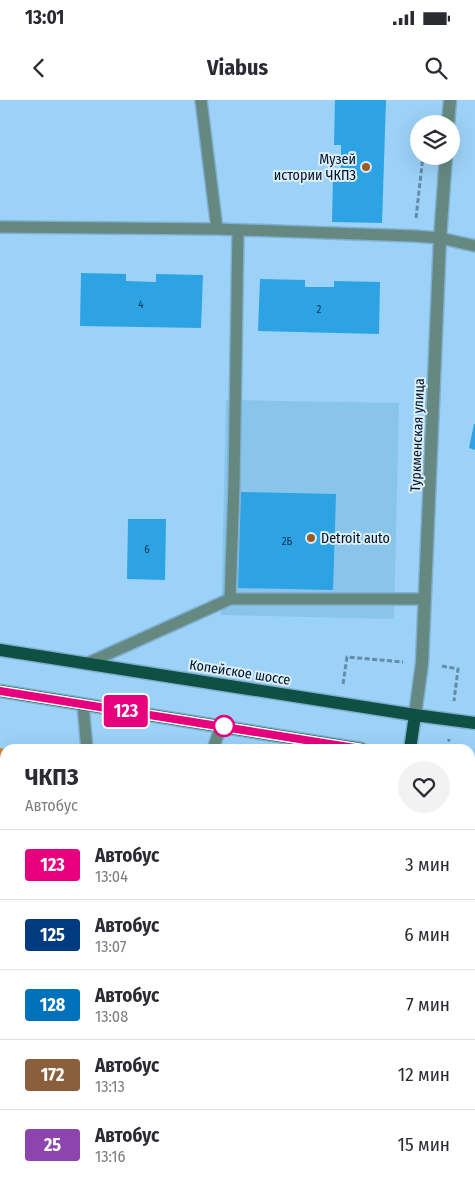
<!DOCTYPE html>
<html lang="ru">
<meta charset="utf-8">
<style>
:root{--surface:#fff;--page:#f2f2f3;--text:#2b2b33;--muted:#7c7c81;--line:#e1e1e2}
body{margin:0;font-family:"Fira Sans Condensed",sans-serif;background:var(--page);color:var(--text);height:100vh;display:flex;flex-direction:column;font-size:19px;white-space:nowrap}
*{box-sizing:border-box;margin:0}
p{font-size:16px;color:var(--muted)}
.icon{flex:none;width:28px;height:28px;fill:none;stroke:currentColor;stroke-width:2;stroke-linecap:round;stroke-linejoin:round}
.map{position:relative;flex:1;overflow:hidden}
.details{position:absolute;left:0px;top:644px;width:475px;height:446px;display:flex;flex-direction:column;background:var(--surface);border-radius:15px 15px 0 0;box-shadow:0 5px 20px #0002}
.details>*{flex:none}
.badge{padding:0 10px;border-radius:4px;font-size:18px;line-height:32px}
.buttons{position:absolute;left:410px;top:15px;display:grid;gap:10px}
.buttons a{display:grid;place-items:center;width:50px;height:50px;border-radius:50%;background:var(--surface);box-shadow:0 5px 20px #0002;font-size:25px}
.map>.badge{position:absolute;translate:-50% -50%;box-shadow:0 0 0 2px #fff}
.round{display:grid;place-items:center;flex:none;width:52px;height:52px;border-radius:26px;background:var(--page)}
.head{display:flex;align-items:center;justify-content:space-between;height:85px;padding:0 25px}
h1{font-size:24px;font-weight:700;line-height:38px}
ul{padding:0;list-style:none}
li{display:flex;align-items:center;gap:15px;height:70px;padding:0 25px;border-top:1px solid var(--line)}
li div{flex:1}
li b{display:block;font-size:19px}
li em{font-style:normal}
li .badge{min-width:55px;font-weight:700;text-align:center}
.status{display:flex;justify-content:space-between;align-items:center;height:35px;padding:0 25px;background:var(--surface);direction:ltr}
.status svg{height:14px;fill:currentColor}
header{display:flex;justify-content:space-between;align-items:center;height:65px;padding:0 25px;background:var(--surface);font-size:22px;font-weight:700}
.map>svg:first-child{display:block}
.built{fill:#89c5eb}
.forest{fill:#da8439}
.building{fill:#2da3e3}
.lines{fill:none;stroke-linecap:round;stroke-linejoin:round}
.service-casing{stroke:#80afd0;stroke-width:14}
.minor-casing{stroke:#80afd0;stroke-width:15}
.primary-casing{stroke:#80afd0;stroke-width:15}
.path{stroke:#638ca8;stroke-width:3;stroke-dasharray:5 2.5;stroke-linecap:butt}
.service{stroke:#658980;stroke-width:11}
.minor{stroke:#658980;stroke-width:12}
.primary{stroke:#0f5045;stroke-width:12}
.line-casing{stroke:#fff;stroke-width:11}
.line{stroke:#e6007e;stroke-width:8}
.poi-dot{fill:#9b5c24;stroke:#daeefd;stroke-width:2}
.stop-dot{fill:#fff;stroke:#e6007e;stroke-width:2.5}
.labels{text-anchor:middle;stroke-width:4;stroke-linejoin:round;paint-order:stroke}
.number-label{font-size:11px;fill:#0b3650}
.poi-label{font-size:14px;fill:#00121f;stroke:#daeefd;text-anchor:end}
.street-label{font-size:14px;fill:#00121f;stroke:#daeefd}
</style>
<div class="status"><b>13:01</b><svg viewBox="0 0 49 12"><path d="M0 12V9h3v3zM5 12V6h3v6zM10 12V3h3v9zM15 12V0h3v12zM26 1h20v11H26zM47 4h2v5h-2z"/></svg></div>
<header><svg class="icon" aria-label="back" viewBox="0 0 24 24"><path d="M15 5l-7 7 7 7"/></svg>Viabus<svg class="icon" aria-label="search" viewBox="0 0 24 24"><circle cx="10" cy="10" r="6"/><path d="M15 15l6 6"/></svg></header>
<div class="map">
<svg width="475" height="1089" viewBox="0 0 475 1089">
<rect width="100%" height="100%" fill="#9cd2f7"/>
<!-- built -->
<path class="built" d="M226 300 399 303 394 519 221 515Z
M470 760 475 761V944L470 943Z
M5 777V847L0 846V807Z"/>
<!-- forest -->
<path class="forest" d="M0 648 5 649V777L0 807Z
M0 846 5 847V939L0 937Z"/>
<!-- building -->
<path class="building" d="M335 0H386L382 123 332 122 333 78 341 77V45H334Z
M81 173 126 174V181L156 182V174L203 175 201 228 80 226Z
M260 179 305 180V187H334V181L380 182 379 234 258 231Z
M474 324H475V350L469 348Z
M241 392 336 394 333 490 238 488Z
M128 419H166L165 480 127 479Z
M0 1033 5 1035V1085H153L164 1089 0 1088Z"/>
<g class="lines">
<defs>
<path id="service" d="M201 0 217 129
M0 127 217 129 414 136 440 138 475 146
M230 499 234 385 238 130
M88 563 230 499H425
M83 605 87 649
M213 649 221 626
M470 842 475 817
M470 976H475
M0 992 5 994
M470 1023 475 1024
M266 1085 277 1089
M336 1089 337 1085"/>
<path id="minor" d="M448 24 450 0
M415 615 422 563 440 138 446 56"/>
<path id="primary" d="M0 550 415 615 475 623
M0 591 361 649
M410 649 415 615
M470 666 475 667"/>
</defs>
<!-- service casing -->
<use href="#service" class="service-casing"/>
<!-- minor casing -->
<use href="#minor" class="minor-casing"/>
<!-- primary casing -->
<use href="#primary" class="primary-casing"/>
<!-- path -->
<path class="path" d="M416 118 423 56
M442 566 458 569 454 601
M343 584 347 557 403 562
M448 649 449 639
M470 708 475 709"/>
<!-- service -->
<use href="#service" class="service"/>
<!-- minor -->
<use href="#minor" class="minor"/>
<!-- primary -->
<use href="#primary" class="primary"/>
</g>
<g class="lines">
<defs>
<path id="line" d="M0 591 361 649"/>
</defs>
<!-- line casing -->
<use href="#line" class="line-casing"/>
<!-- line -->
<use href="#line" class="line"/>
</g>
<!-- markers -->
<g class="poi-dot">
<circle cx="366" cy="67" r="5"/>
<circle cx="311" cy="438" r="5"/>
</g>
<circle class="stop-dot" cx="224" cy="626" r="10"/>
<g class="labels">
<!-- number labels -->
<g class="number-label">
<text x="141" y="208">4</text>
<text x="319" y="213">2</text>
<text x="287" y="445">2Б</text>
<text x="147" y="453">6</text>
</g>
<!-- poi labels -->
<g class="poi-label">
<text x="356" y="64">Музей<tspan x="356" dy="16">истории ЧКПЗ</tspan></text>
<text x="321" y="443" text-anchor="start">Detroit auto</text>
</g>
<!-- street labels -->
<g class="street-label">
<text transform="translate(417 335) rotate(-88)" y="5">Туркменская улица</text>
<text transform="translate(240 572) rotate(9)" y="5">Копейское шоссе</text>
</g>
</g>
</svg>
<div class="buttons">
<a><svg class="icon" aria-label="layers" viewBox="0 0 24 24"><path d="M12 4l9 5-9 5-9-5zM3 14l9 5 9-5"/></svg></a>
</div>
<b class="badge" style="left:126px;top:611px;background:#e6007e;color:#fff">123</b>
<section class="details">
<div class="head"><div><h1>ЧКПЗ</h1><p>Автобус</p></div><a class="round"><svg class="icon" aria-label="heart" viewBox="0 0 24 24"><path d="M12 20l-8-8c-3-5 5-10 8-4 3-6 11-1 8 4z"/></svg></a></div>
<ul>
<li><span class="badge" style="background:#e6007e;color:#fff">123</span><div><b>Автобус</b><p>13:04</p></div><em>3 мин</em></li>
<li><span class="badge" style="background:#003b80;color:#fff">125</span><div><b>Автобус</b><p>13:07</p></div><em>6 мин</em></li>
<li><span class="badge" style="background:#0072bc;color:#fff">128</span><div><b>Автобус</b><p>13:08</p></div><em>7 мин</em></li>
<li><span class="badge" style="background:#8b5e3c;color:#fff">172</span><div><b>Автобус</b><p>13:13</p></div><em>12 мин</em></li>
<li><span class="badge" style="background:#8e44ad;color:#fff">25</span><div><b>Автобус</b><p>13:16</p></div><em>15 мин</em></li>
</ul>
</section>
</div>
